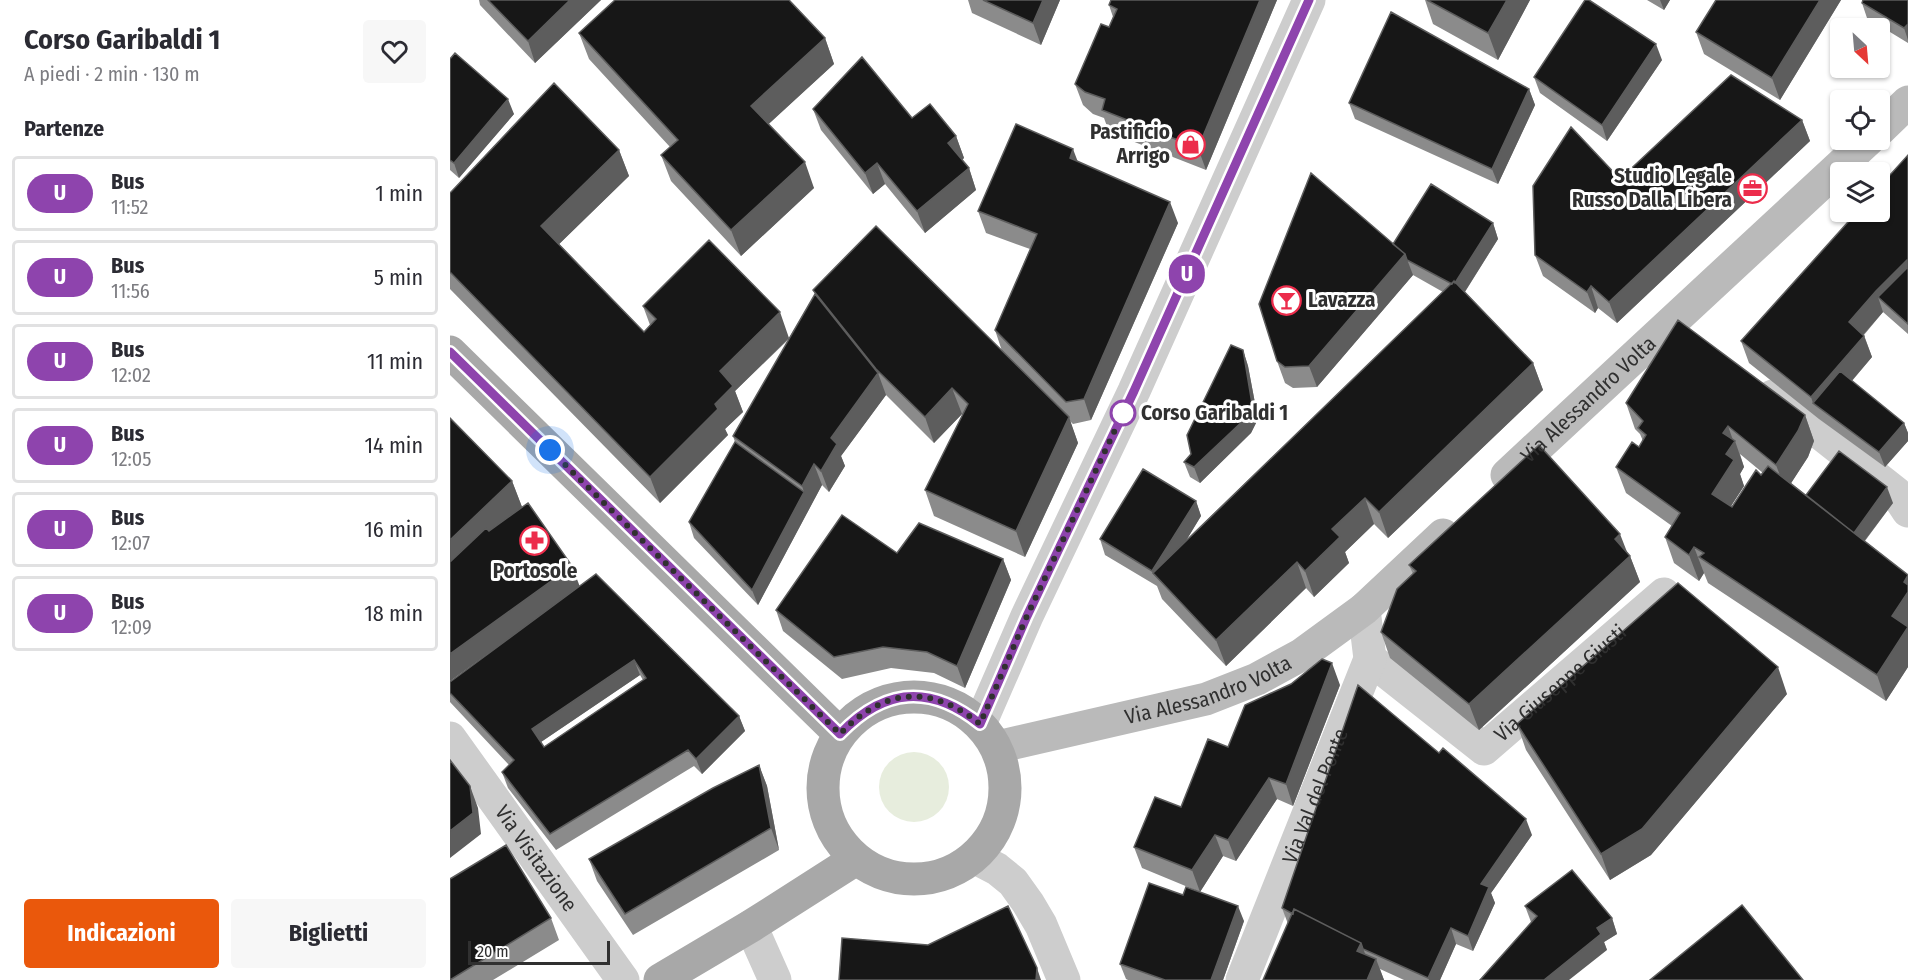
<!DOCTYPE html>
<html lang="it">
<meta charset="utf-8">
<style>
:root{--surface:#fff;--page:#f7f7f7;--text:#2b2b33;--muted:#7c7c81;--line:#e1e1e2;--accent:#ea580c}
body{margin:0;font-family:"Fira Sans Condensed",sans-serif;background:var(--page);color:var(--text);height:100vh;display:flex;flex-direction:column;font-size:22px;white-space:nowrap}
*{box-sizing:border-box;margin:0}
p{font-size:20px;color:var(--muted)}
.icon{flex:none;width:33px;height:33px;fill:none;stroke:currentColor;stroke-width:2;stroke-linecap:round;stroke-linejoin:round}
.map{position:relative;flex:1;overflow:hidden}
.details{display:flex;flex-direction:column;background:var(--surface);width:450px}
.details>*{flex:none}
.badge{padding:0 12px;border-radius:20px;font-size:21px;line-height:39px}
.needle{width:39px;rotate:154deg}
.tools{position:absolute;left:1380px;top:18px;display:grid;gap:12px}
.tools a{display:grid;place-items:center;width:60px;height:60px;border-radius:6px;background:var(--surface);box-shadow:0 2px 4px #0004;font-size:30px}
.scale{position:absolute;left:18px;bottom:15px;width:142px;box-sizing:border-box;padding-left:6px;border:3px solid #303030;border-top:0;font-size:16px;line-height:21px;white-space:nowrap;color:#303030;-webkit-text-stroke:4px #fff;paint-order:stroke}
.you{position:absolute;width:30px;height:30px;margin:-15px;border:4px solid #fff;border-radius:50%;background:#1a73e8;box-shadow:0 0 0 9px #1a73e833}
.map>.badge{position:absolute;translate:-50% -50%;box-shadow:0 0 0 3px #fff}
h2{padding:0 24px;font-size:22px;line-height:54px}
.round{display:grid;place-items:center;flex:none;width:63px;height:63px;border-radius:6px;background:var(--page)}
.head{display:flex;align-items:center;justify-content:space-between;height:102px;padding:0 24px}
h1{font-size:28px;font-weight:700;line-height:45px}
.cta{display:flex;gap:12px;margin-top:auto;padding:12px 24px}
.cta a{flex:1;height:69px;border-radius:6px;background:var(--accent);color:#fff;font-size:24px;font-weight:700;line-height:69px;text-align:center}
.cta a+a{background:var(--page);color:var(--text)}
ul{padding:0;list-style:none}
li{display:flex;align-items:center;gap:18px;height:75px;margin:0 12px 9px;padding:0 12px;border:3px solid var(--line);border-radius:6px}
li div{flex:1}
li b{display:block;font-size:22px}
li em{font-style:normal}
li .badge{min-width:66px;font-weight:700;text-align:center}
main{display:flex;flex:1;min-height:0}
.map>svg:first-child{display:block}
.green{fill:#e7eddd}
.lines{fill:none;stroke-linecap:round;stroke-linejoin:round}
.street{stroke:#cdcdcd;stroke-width:33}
.secondary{stroke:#bababa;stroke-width:33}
.primary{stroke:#a8a8a8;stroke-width:33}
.wall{fill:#8b8b8b;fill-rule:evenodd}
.shaded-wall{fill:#5d5d5d}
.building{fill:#171717;stroke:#5d5d5d;stroke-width:1.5;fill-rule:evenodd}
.line-casing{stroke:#fff;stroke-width:14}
.line{stroke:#8e44ad;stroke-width:9}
.walk{stroke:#303030;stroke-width:6;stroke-dasharray:0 10.8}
.stop-dot{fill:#fff;stroke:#8e44ad;stroke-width:3}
.labels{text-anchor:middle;stroke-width:6;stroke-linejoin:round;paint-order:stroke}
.poi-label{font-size:21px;font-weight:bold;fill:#303030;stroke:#fff;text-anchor:end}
.street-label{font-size:21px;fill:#303030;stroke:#fff}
.stop-label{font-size:21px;font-weight:bold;fill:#303030;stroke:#fff;text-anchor:start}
</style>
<main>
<section class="details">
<div class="head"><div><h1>Corso Garibaldi 1</h1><p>A piedi · 2 min · 130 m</p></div><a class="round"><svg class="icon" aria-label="heart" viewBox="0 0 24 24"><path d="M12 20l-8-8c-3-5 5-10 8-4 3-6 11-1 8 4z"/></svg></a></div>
<h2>Partenze</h2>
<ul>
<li><span class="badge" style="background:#8e44ad;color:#fff">U</span><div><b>Bus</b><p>11:52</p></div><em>1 min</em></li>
<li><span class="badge" style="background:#8e44ad;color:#fff">U</span><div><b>Bus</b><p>11:56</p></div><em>5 min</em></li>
<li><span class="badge" style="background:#8e44ad;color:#fff">U</span><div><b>Bus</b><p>12:02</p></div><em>11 min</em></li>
<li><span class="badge" style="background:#8e44ad;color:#fff">U</span><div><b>Bus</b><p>12:05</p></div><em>14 min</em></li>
<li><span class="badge" style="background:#8e44ad;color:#fff">U</span><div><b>Bus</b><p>12:07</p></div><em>16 min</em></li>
<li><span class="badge" style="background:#8e44ad;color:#fff">U</span><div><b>Bus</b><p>12:09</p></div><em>18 min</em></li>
</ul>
<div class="cta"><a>Indicazioni</a><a>Biglietti</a></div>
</section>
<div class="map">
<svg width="1458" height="980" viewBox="0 0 1458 980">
<rect width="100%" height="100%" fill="#fff"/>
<!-- green -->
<path class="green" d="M429 787a35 35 0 1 1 70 0a35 35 0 1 1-70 0Z"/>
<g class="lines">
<!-- street -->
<g class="street">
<path d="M1323 396 1446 493 1458 511"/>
<path id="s1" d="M920 659 1034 749 1214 594"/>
<path d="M530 724 577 616 684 391 859 0"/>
<path id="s2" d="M0 738 173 980"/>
<path d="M524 857 547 869 563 882 578 903 591 925 614 980"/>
<path d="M301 926 325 980"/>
<path id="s3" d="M792 980 920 659 914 609"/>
</g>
<!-- secondary -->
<g class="secondary">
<path d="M1430 129 1458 102"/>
<path id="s4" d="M1057 475 1418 140"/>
<path id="s5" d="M547 747 756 699 807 679 851 655 914 609 993 535"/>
</g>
<!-- primary -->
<path class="primary" d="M0 352 390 734
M373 788a91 91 0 1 1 182 0a91 91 0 1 1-182 0Z
M210 980 301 926 406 859"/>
</g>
<!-- wall -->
<path class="wall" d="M29 0H151L85 63 30 5Z
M518 0H610L591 45 522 13Z
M661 0H827L756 170 659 132 654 118 643 114 633 105 625 84 659 27 663 17 659 5Z
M975 0H1080L1048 60 983 24Z
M1197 0H1220L1214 10Z
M1266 0H1391L1330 100 1254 54 1246 32Z
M1458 0V43L1417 18 1412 3Z
M129 33 375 38 384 64 318 124 364 188 291 256 221 181 211 155 220 147 139 59Z
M0 59 64 114 9 178 0 170Z
M1212 60 1157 141 1090 93 1084 77Z
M1079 89 1085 105 1048 184 905 119 899 103Z
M363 109 462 118 506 136 514 158 512 160 519 168 526 190 475 233 435 184 423 194 371 130Z
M1352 120 1360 141 1167 323 1148 308 1145 313 1093 276 1085 255 1170 179Z
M169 150 179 176 109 244 194 332 200 325 193 306 339 338 365 294 363 290 552 351 545 330 580 249 536 233 528 211 628 161 728 223 641 420 623 424 620 421 628 443 575 557 484 516 475 490 513 415 512 414 484 443 436 395 391 456 395 466 379 492 372 485 308 605 244 538 239 522 285 442 283 436 339 339 285 391 293 412 275 429 278 435 210 503 0 289V193Z
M1458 155V334L1433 312 1414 335 1422 357 1402 381 1454 423 1458 433V441L1435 467 1369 419 1299 363 1291 341Z
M1043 223 1048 239 1015 292 1083 363 1093 390 938 538 924 524 895 552 899 563 864 597 856 588 776 666 712 599 707 586 655 555 650 539 746 501 751 516 737 539 993 292 963 275 867 387 843 388 835 383 827 361 943 244Z
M793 350 798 366 808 419 801 433 750 483 740 477 734 462 741 454Z
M1176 403 1355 415 1364 441 1358 457 1341 483 1356 495 1443 503 1415 541 1458 575V667L1436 701 1258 583 1254 573 1249 581 1224 563 1215 537 1222 526 1176 493 1166 467 1189 447 1193 441 1190 434 1185 429ZM1290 454 1313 473 1282 507 1281 506 1294 486 1290 474 1294 467Z
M0 418 62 481 72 507 129 587 289 716 295 731 252 774 244 766 106 850 58 788 52 772 59 765 0 702V682L51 644 0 681ZM190 675 193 680 94 747 91 742Z
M1177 552 1180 556 1190 582 1029 730 940 658 931 632 963 574 959 565Z
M447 553 553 559 561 580 515 688 484 673 441 668 392 679 333 631 326 610Z
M890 685 843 806 827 799 786 861 773 856 750 892 794 921 773 980H678L676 979 670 964 733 895 750 892 692 868 684 847 731 807 778 747Z
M1337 694 1201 855 1160 880 1076 750 1067 724Z
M309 765 317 786 329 850 183 935 147 881 139 859Z
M1082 835 1041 893 1045 903 1023 951 1006 944 990 980H954L930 969 934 980H813L838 924 832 908Z
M1075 906 1162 918 1167 934 1154 942 1157 950 1081 922Z
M101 918 109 940 43 980H0Z"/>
<!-- shaded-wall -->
<path class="shaded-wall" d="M120 0H151L85 63 78 41Z
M593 0H610L591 45 583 23Z
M810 0H827L756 170 748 148Z
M1057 0H1080L1048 60 1038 33Z
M1210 0H1220L1214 10Z
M1370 0H1391L1330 100 1322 78Z
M1458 24V40L1454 28Z
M375 38 384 64 310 132 301 106Z
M1206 44 1212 60 1157 141 1152 125Z
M1079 89 1085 105 1048 184 1042 169Z
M58 99 64 114 9 178 4 163Z
M1352 120 1360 141 1167 323 1159 302Z
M506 136 514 158 506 165 498 143Z
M623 149 631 170 620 158Z
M169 150 179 176 101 252 91 226Z
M355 162 364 188 291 256 281 230Z
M427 163 435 184 423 194 415 173Z
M519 168 526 190 475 233 467 211Z
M720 202 728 223 641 420 634 399Z
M1043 223 1048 239 1009 301 1004 285Z
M955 254 963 275 867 387 859 366Z
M1458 259V288L1428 297 1433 312 1406 343 1399 322 1426 291Z
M1141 286 1148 308 1145 313 1137 292Z
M330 312 339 338 285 391 293 412 275 429 278 435 210 503 200 477 265 404 270 371Z
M1414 336 1422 357 1375 412 1363 403 1361 397Z
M793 350 798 366 808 419 801 433 750 483 744 467Z
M1083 363 1093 390 938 538 929 512Z
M428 373 436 395 391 456 395 466 379 492 371 471 381 438Z
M502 388 512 414 484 443 475 417Z
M1355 415 1364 441 1358 457 1336 491 1326 465Z
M619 417 628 443 575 557 566 531Z
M1454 423 1458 433V441L1435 467 1429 452Z
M1278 426 1284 443 1285 441 1294 467 1290 474 1294 486 1272 520 1262 494 1276 454 1273 433Z
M364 464 372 485 308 605 302 590 354 492 352 486Z
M62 481 72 507 0 575V540Z
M1437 487 1443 503 1409 548 1404 533Z
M915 498 924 524 895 552 899 563 864 597 855 571 882 529Z
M746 501 751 516 711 582 703 574 702 571Z
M1170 534 1179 557 1180 556 1190 582 1029 730 1019 704Z
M1244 547 1254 573 1249 581 1239 555Z
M553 559 561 580 515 688 507 666Z
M847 562 856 588 776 666 766 640Z
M122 566 130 587 0 681V654Z
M1458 576V667L1436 701 1427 675 1442 616 1454 582Z
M184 660 190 675 88 744 82 729Z
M882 663 890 685 843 806 836 784Z
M1328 667 1337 694 1201 855 1160 880 1151 854Z
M289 716 295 731 252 774 246 759Z
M309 765 317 786 329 850 321 828Z
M819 778 827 799 786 861 778 840Z
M20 786 28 808 31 834 0 858V831Z
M1076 819 1082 835 1041 893 1045 903 1023 951 1018 936 1031 884Z
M765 835 773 856 750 892 742 870Z
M788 906 794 921 773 980H761Z
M1162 918 1167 934 1154 942 1157 950 1119 980H1094L1147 928Z
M1001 928 1006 944 990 980H979L978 978Z
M911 943 919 964 907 951Z
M926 959 934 980H917Z
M587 968 591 980H586Z"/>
<!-- building -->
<path class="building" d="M38 0H120L78 41Z
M165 0H339L375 38 301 106 355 162 281 230 211 155 228 140 129 33Z
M533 0H593L583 23Z
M661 0H810L748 148 652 110 655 99 635 92 625 84 651 24 659 27 667 9 659 5Z
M977 0H1057L1038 33Z
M1135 0H1139L1206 44 1152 125 1084 77Z
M1266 0H1370L1322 78 1246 32Z
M1413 0H1458V24L1454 28 1412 3Z
M941 12 1079 89 1042 169 899 103Z
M5 53 58 99 4 163 0 160V59Z
M412 57 462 118 480 104 506 136 498 143 519 168 467 211 427 163 415 173 363 109Z
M1281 75 1352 120 1159 302 1141 286 1137 292 1085 255 1083 186 1121 127 1170 179Z
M104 83 169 150 91 226 194 332 206 319 193 306 259 240 330 312 270 371 283 386 265 404 268 409 200 477 0 272V193Z
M566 124 623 149 620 158 720 202 634 399 616 402 545 330 587 234 528 211Z
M1458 155V259L1426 291 1399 322 1414 336 1361 397 1291 341 1407 212H1430V186Z
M861 173 955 254 859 366 835 367 827 361 809 304Z
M981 184 1043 223 1005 283 1004 281 1002 284 957 260 955 254 943 244Z
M426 226 619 417 566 531 475 490 518 404 502 388 475 417 426 369 363 290Z
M1458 267V324L1428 297Z
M1004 281 1083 363 929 512 915 498 882 529 890 537 855 571 847 562 766 640 703 573Z
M365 294 428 373 381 438 387 444 371 471 364 464 352 486 283 436Z
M1228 320 1355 415 1348 431 1326 465 1278 426 1273 433 1285 441 1276 454 1284 460 1262 494 1282 507 1306 470 1311 475 1318 466 1458 575 1454 582 1458 585V592L1442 616 1458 627 1427 675 1249 557 1254 553 1244 547 1239 555 1215 537 1230 513 1166 467 1182 442 1189 447 1196 435 1188 428 1193 421 1176 403Z
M781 345 793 350 802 404 796 418 744 467 734 462 741 454 737 435Z
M1390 371 1454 423 1429 452 1363 403Z
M0 418 62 481 0 540Z
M285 442 354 492 302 590 239 522Z
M1089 445 1170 534 1165 539 1180 556 1019 704 931 632 947 589 966 571 959 565Z
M1389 451 1437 487 1404 533 1356 495Z
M693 469 746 501 702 571 650 539Z
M78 503 122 566 0 654V562L36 528 39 531Z
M392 515 447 553 469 523 553 559 507 666 477 652 433 647 384 657 326 610Z
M146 574 289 716 246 759 238 750 100 834 52 772 64 760 0 693V682ZM184 660 196 678 94 747 82 729Z
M1228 583 1328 667 1192 829 1151 854 1067 724Z
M872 659 882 663 836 784 819 778 778 840 765 835 742 870 684 847 705 797 731 807 758 739 778 747 795 705 841 684Z
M908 685 989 753 993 748 1076 819 1031 884 1039 887 1018 936 1001 928 978 978 913 949 911 943 844 909 843 914 832 908Z
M0 760 20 786 23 813 0 831Z
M309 765 321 828 175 914 139 859 263 788Z
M56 845 101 918 0 980V879Z
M1122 870 1162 918 1147 928 1151 934 1094 980H1030L1087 916 1075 906Z
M699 883 733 895 736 887 788 906 761 980H715L670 964Z
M1292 905 1353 980H1200Z
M558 906 587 968 586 980H389L392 938 478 945Z
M844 909 911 943 907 951 926 959 917 980H813Z"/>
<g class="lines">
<defs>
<path id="line" d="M0 352 390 734C434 688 480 684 530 724L577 616 684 391 859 0"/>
</defs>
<!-- line casing -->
<use href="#line" class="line-casing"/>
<!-- line -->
<use href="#line" class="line"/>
<!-- walk -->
<path class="walk" d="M100 450 390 734C434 688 480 684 530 724L577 616 674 411 673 413"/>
</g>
<!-- icons -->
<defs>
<symbol id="shop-ring" viewBox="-11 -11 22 22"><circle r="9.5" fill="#fff" stroke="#ec2c4b" stroke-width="1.5"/><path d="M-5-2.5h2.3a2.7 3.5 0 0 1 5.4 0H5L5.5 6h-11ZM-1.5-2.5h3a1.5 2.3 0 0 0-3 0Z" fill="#ec2c4b"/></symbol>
<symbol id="office-ring" viewBox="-11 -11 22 22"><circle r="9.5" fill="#fff" stroke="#ec2c4b" stroke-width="1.5"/><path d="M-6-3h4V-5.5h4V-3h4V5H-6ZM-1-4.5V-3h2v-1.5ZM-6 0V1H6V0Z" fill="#ec2c4b"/></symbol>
<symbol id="bar-ring" viewBox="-11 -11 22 22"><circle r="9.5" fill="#fff" stroke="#ec2c4b" stroke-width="1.5"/><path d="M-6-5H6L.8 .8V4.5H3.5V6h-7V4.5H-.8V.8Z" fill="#ec2c4b"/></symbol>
<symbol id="pharmacy-ring" viewBox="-11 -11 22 22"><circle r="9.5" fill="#fff" stroke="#ec2c4b" stroke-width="1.5"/><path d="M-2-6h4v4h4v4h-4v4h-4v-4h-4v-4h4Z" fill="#ec2c4b"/></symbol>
</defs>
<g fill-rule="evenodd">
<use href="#shop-ring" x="724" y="128" width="33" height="33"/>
<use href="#office-ring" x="1286" y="172" width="33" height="33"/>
<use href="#bar-ring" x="820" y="284" width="33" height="33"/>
<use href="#pharmacy-ring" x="68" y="524" width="33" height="33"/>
</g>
<!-- markers -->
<circle class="stop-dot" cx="673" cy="413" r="12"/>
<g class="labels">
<!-- poi labels -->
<g class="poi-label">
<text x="720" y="139">Pastificio<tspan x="720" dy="24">Arrigo</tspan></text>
<text x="1282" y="183">Studio Legale<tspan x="1282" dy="24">Russo Dalla Libera</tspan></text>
<text x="858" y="307" text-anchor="start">Lavazza</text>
<text x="85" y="578" text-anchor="middle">Portosole</text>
</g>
<!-- street labels -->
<g class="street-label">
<text dy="7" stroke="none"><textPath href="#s4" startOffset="111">Via Alessandro Volta</textPath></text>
<text dy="7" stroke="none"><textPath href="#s1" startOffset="246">Via Giuseppe Giusti</textPath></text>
<text dy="7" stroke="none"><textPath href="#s5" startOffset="219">Via Alessandro Volta</textPath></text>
<text dy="7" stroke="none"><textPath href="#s3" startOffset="198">Via Val del Ponte</textPath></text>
<text dy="7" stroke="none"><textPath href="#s2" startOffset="148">Via Visitazione</textPath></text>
</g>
<!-- stop labels -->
<g class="stop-label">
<text x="691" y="420">Corso Garibaldi 1</text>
</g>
</g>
</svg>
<div class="tools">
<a><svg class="needle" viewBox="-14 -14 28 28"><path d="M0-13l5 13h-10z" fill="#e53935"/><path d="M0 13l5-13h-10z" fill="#7c7c81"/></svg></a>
<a><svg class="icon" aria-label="locate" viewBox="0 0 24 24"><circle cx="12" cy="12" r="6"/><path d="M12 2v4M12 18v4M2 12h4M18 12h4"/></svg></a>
<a><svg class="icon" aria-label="layers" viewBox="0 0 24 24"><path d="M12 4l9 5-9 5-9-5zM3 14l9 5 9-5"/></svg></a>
</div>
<div class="scale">20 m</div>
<div class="you" style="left:100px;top:450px"></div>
<b class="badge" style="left:737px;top:274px;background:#8e44ad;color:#fff">U</b>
</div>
</main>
